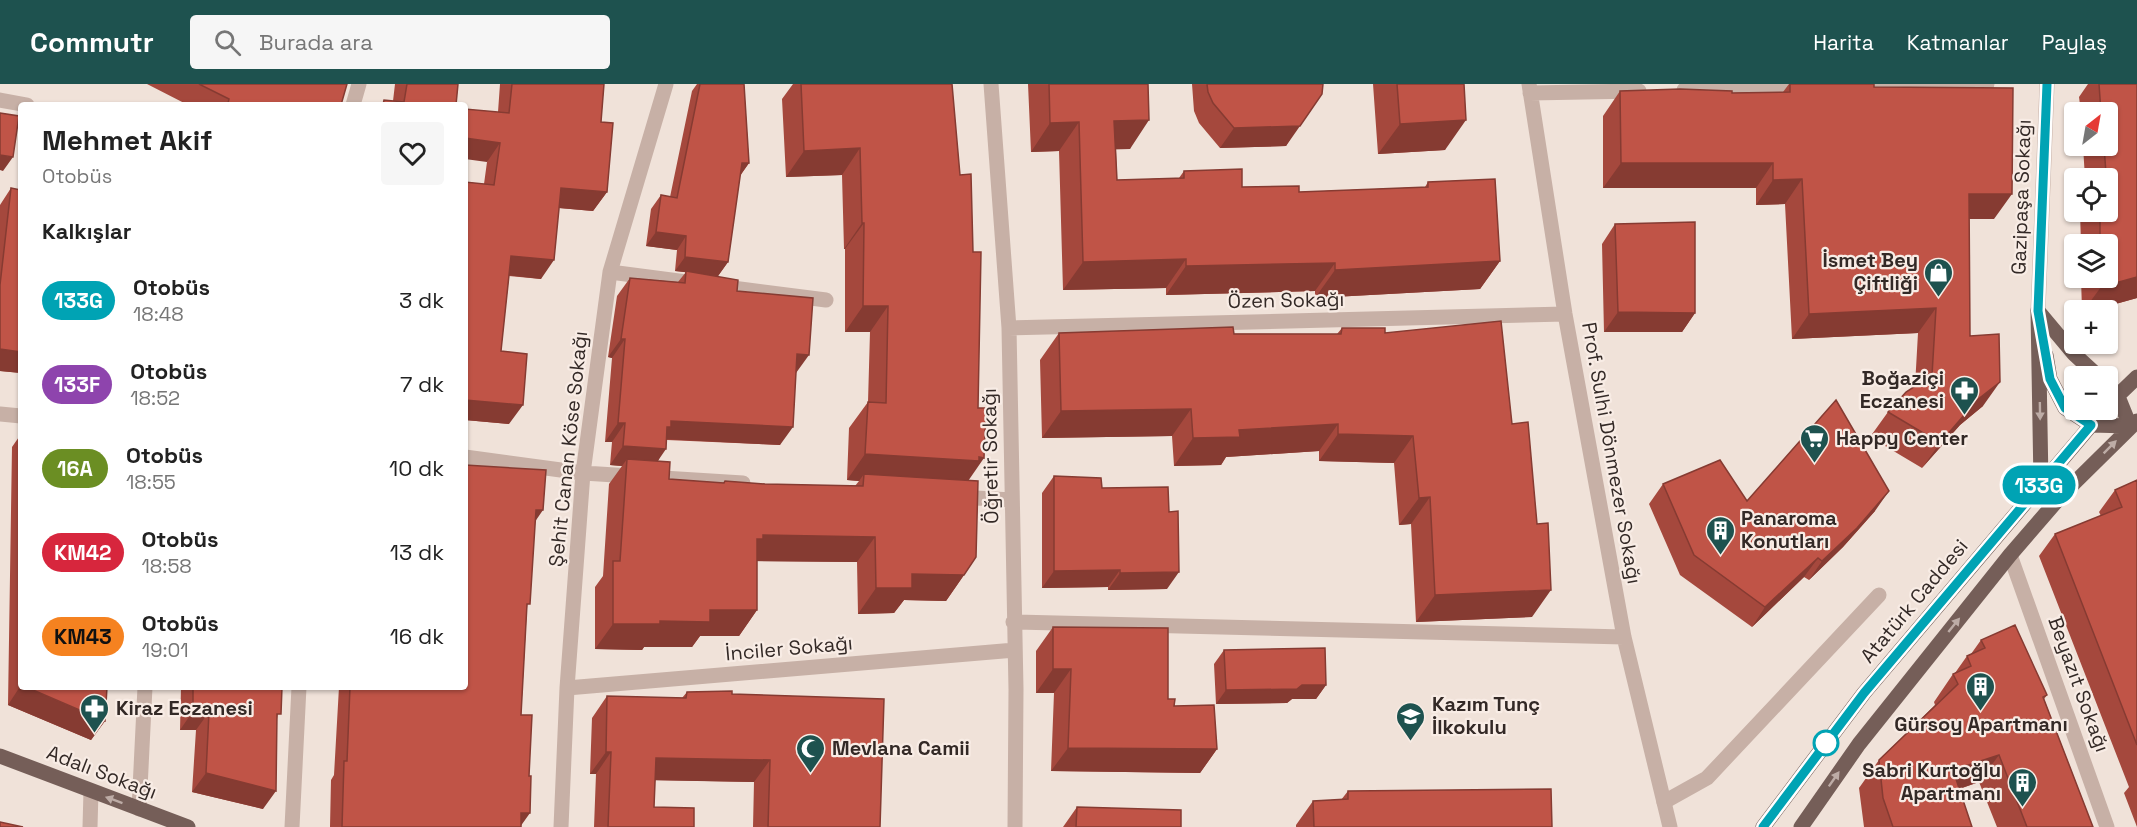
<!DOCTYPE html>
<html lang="tr">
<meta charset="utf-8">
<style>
:root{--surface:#fff;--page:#f6f6f6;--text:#222;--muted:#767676;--accent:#1e524f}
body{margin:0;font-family:"Space Grotesk",sans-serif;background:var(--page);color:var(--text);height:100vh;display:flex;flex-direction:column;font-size:22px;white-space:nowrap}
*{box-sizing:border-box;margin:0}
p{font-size:20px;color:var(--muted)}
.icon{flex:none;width:33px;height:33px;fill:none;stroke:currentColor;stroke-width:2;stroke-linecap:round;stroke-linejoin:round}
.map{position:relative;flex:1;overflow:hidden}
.panel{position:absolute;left:18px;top:18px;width:450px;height:588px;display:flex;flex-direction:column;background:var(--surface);border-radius:6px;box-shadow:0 2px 4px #0004}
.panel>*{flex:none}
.badge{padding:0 12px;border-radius:20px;font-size:21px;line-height:39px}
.needle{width:39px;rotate:31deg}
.tools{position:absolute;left:2064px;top:18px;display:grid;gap:12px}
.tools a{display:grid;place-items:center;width:54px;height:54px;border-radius:6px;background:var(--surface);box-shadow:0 2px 4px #0004;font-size:30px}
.map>.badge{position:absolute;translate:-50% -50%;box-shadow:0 0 0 3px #fff}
h2{padding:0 24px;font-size:22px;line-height:54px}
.round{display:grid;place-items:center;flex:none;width:63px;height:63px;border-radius:6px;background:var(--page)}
.head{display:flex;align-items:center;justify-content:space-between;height:102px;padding:0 24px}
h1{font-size:28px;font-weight:800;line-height:45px}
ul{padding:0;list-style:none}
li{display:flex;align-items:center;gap:18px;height:84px;padding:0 24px}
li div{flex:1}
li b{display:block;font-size:22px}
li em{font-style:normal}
li .badge{min-width:66px;font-weight:700;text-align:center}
header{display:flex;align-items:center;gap:36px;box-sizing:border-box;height:84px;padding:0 30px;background:var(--accent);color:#fff}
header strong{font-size:28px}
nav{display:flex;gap:33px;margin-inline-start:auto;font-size:21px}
.search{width:420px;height:54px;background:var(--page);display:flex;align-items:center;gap:15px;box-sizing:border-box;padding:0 21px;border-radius:6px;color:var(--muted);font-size:22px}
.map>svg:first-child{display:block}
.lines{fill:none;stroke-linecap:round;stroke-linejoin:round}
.service{stroke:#c7b0a6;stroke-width:15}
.minor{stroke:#c7b0a6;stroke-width:15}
.primary{stroke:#755e58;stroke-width:15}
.wall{fill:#a5483d}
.shaded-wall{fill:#863b32}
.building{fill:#c05447;stroke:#863b32;stroke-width:1.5}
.oneway{fill:#bdaca6}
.line-casing{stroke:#fff;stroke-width:14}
.line{stroke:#00a3b4;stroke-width:9}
.stop-dot{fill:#fff;stroke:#00a3b4;stroke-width:3}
.labels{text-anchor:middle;stroke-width:4.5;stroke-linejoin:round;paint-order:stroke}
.street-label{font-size:20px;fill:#332926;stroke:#f8ece5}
.poi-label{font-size:20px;font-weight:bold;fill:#332926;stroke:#f8ece5;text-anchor:start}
</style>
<header>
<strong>Commutr</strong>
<div class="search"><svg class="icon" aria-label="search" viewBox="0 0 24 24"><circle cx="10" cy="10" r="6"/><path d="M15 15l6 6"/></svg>Burada ara</div>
<nav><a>Harita</a><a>Katmanlar</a><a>Paylaş</a></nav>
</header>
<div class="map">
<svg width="2137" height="743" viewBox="0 0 2137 743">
<rect width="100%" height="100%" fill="#f0e2d9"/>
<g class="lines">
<!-- service -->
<path class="service" d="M1664 718 1707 694 1879 511"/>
<!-- minor -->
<path class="minor" d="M991 0 1009 244 1016 605 1015 743
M1529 0 1565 230 1624 553 1670 743
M1855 3 1987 0
M1684 6 1804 4
M1530 9 1639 7
M0 16 27 21
M353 21 359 0
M610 188 826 216
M2038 227 2047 0
M1009 244 1565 230
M0 330 21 332
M465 373 583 389 743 399
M958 413 1012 416
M2010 471 2107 743
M1013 538 1624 553
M567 604 1015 566
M139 725 145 603
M90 743 91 707
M292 743 299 603
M561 743 567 604 583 389 610 188 666 0"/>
<!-- primary -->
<path class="primary" d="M2038 227 2041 399
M2038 227 2074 270 2098 292
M2046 271 2050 295 2065 324 2091 341 2130 342
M2108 301 2117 310 2130 342
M2111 318 2137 293
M0 672 188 743
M1763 743 1864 609 2104 326
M1801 743 1859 660 2010 471 2061 412 2137 337"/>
</g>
<!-- wall -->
<path class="wall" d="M147 0H347L341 21H188Z
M395 0H458L456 21H381L384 16 393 17Z
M500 0H604L601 38 607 108 593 127 559 124 541 195 509 192 501 267 509 340 465 336V98L484 100 487 78 498 28Z
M697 0H744L749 79 740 92 728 178 718 192 737 207 796 289 780 361 667 356 658 377 669 395 723 399 725 397 765 400 855 402 859 397 847 396 849 344 868 318 870 248H845V165H844L842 91 786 93 782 15 793 0H952L968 396 964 491 946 517 904 516 894 529 858 530 857 478 757 477V526L739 552H700L692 563H644L642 566 595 565V503L603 492 609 400 622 382 610 381 612 358H605L612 274 608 273 617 212 630 194 678 198 686 188 675 187 677 166 646 162 651 125 661 111 670 113 692 7Z
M1028 0H1148L1130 65H1116L1117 96 1179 94 1184 87 1242 103 1299 108 1425 103 1428 98 1500 177 1480 205 1315 214V207L1166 211V204L1063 206 1059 67 1031 68Z
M1192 0H1323L1286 62 1220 64 1199 39 1194 27Z
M1373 0H1464L1445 66 1378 70Z
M1789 0H1874V3L1994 135H1969L1970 252 1983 322 1960 341 1922 384 1870 353 1888 328 1915 302 1918 249 1792 255 1785 120 1756 121V104H1603V32L1620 7 1732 9 1783 8Z
M2088 0H2137V214L2094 226H2082L2081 194H2108V160H2081L2080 128H2108V94H2085L2083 62H2108V28H2081L2079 13Z
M11 104 21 106V289L0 287V121Z
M1615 140 1695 229 1682 248H1604L1602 160Z
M1342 244 1385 249 1532 533 1416 538 1411 440 1399 441 1394 379 1319 377V367L1226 373 1221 381 1174 382 1172 352 1042 354 1040 276 1059 249 1337 250Z
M21 350V603L105 637 91 656 8 621 12 363Z
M1054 392 1102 404 1167 505 1108 506V503L1042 504V409Z
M2137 396V743L2124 709 2129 703 2039 472 2055 450 2101 432 2099 428 2115 406Z
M1663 400 1747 417 1875 427 1843 463 1809 496 1804 493 1752 543 1680 491 1649 420Z
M535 437 527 524 521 631V743H330L331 696 334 691 339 603H465Z
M1053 543 1168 615 1217 665 1200 689 1051 687 1054 609H1036V567Z
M1981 556 2047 611 2044 615 2093 743H1997L1979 698 1959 705 1972 743H1864L1859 704 1879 676 1935 621 1934 618 1953 590 1955 589 1967 572 1971 570Z
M1224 566 1326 601 1316 615H1292L1287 619 1216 620 1214 580Z
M181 603H282L263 725 192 708 196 646H180Z
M687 608 732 610 880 743H753L754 698 655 696 654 723 694 743H594L596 690H590L592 634 607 612 682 614Z
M1348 707 1552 743H1296V741L1313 717 1341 716Z
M1077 723 1181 743H1063Z"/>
<!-- shaded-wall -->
<path class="shaded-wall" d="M228 19 243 21H226Z
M1149 36 1130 65 1094 66 1114 37Z
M1466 36 1445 66 1378 70 1400 40Z
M1079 38 1059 67 1031 68 1050 39Z
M1300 42 1286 62 1220 64 1234 44Z
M465 54 500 59 487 78 465 75Z
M860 64 842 91 786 93 804 67Z
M0 71 13 73 3 87 0 86Z
M742 79H749L739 93Z
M1621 79H1773L1756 104H1603Z
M1802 95 1785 120 1756 121 1773 96Z
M561 104 607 108 593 127 548 123Z
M1969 110H2012L1994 135H1952Z
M862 139H864L845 165H844Z
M656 148 686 152 677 166 646 162Z
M511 172 554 176 541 195 497 190Z
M685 173 728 178 718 192 675 187Z
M1186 175 1166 204 1063 206 1083 178Z
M1500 177 1480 205 1315 214 1335 186Z
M1335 179 1315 207 1166 211 1186 182Z
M2137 193V214L2094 226H2084L2101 203Z
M863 222H888L870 248H845Z
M1936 224 1918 249 1792 255 1809 230Z
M1618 228 1695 229 1682 248H1604Z
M621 255H625L612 274 608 273Z
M0 265 21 268V289L0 287Z
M797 270 809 271 796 289Z
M2000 298 1983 322 1960 341 1922 384 1940 359 1977 316Z
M465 316 523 321 509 340 465 336Z
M1191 325 1172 352 1042 354 1061 327Z
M671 337 793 343 780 361 662 355Z
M618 339H625L612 358H605Z
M1338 340 1319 367 1226 373 1221 381 1174 382 1193 354 1239 346Z
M1338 350 1413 352 1394 379 1319 377Z
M623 362 666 365 653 384 627 375 622 382 610 381Z
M865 370 979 373 984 374 966 400 864 390 859 397 847 396Z
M1889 407 1875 427 1843 463 1809 496 1822 477Z
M1430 413 1411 440 1399 441 1419 414Z
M536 426H543L530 445Z
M763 451 875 453 857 478 748 477 757 455Z
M1818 474 1804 493 1752 543 1765 523Z
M1120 486 1108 503 1042 504 1054 487Z
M1179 488 1167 505 1108 506 1120 489Z
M912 490 964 491 946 517 904 516 894 529 858 530 876 504Z
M1551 506 1532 533 1416 538 1435 511Z
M710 526H757L739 552H700L692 563H644L642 566 595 565 613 540 660 537Z
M1053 585H1071L1054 609H1036Z
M21 601V603H26L105 637 91 656 8 621Z
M1302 601H1326L1316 615H1292L1287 619 1216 620 1226 606Z
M193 627 209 628 196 646H180Z
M1068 664 1217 665 1200 689 1051 687Z
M606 668H611L596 690H590Z
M1999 671 1979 698 1933 714 1953 686Z
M656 674 770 676 754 698 640 696Z
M206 689 276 707 263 725 192 708Z
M521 729H530L520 743Z"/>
<!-- building -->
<path class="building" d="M199 0H347L341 21H243L228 19 229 15Z
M407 0H458L456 21H383L384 16 404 18Z
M512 0H604L601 38 613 39 607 108 561 104 554 176 511 172 501 267 527 270 523 321 465 316V98L494 101 500 59 465 54V25L509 29Z
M700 0H744L749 79H742L728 178 685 173 686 152 656 148 661 111 677 114Z
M801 0H952L960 91 971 90 973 168H981L978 324H986L984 374 979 373V377L865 370 868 318 886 319 888 222H863L864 139H862L860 64 804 67Z
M1049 0H1148L1149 36 1114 37 1117 96 1184 94V87L1242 85V103L1299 102V108L1428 103V98L1495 95 1500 177 1335 186V179L1186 182V175L1083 178 1079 38 1050 39Z
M1207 0H1323L1322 10 1300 42 1234 44 1213 19 1208 8Z
M1397 0H1464L1466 36 1400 40Z
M1790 0H1874V3L2013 4 2012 110H1969L1970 252 1999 250 2000 298 1977 316 1940 359 1888 328 1906 308 1932 291 1936 224 1809 230 1802 95 1773 96V79H1621L1620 7 1680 5 1732 7V9L1790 8Z
M2099 0H2137V193L2101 203 2100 194H2108V160H2100V128H2108V94H2099V90L2106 89 2104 62H2108V28H2101Z
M0 29 19 32 13 73 0 71Z
M11 104 21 106V268L0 265V201Z
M1695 138V229L1618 228 1615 140Z
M686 187 738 196 737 207 813 214 809 271 797 270 793 343 671 337V343H667L666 365 623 362 625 339H618L625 255H621L630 194 685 199Z
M1501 237 1512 340 1528 338 1537 440 1548 439 1551 506 1435 511 1430 413 1419 414 1413 352 1338 350V340L1239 346 1240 353 1193 354 1191 325 1061 327 1059 249 1233 243 1234 250H1341L1342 244H1385V249Z
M1836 316 1889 407 1857 444 1822 477 1818 474 1765 523 1694 471 1663 400 1720 376 1747 417Z
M627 375 670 378 669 395 724 399 725 397 765 400 863 402 864 390 978 397 976 473 964 491 912 490V504H876L875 453 763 451V455H757V526H710V538L660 537V540H613V477H620Z
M465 381 546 386 543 426H536L530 520H527L521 631H532L529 692H531L530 729H521V743H342L344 677H347L350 603H465Z
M1054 392 1101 394 1102 404 1168 403 1169 428 1178 427 1179 488 1120 489V486L1054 487Z
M2137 396V661L2055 450 2122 423 2115 406Z
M2015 541 2047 611 2043 613 2093 743H2027L1999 671 1953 686 1972 743H1893L1883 714 1879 676 1958 600 1953 590 1971 582 1967 572 1985 564 1981 556Z
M1053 543 1168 544V615H1175L1174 622 1214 621 1217 665 1068 664 1071 585H1053Z
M1325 564 1326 601H1302L1297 605 1226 606 1224 566Z
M26 603H107L105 637Z
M193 603H282L281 630H277L276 707 206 689 209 628 193 627Z
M732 607V610L884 615 880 743H768L770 676 656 674 654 723 694 724V743H608L611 668H606L607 612 686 614 687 608Z
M1551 705 1552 743H1314L1313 717 1348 715V707Z
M1077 723 1181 726V743H1076Z
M0 738 23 743H0Z"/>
<!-- one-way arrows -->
<defs><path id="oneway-solid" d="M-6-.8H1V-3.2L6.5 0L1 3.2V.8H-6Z" transform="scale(1.5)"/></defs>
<g class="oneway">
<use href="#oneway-solid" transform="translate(2040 327) rotate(89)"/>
<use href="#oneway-solid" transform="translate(2110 363) rotate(-45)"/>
<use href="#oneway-solid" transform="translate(1954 541) rotate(-51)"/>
<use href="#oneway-solid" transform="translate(1834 695) rotate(-55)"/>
<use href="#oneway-solid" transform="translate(114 716) rotate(-160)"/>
</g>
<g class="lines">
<defs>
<path id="line" d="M1763 743 1864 609 2091 341 2065 324 2050 295 2038 227 2047 0"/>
</defs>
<!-- line casing -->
<use href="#line" class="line-casing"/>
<!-- line -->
<use href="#line" class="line"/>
</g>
<!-- icons -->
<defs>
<symbol id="shop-pin" viewBox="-11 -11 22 30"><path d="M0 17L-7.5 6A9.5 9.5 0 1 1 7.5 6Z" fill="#1e524f" stroke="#f8ece5"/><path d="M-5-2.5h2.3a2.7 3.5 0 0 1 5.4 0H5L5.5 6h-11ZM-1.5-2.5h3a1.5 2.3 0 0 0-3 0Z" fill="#fff"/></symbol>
<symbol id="pharmacy-pin" viewBox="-11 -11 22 30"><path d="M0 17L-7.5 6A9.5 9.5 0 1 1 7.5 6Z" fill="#1e524f" stroke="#f8ece5"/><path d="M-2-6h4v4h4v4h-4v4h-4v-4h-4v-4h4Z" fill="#fff"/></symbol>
<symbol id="supermarket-pin" viewBox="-11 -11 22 30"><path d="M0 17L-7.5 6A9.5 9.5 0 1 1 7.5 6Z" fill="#1e524f" stroke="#f8ece5"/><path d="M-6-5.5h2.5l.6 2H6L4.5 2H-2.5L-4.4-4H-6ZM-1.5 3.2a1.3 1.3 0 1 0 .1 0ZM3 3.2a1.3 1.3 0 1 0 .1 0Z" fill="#fff"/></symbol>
<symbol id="building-pin" viewBox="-11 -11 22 30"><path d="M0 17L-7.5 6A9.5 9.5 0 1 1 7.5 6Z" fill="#1e524f" stroke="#f8ece5"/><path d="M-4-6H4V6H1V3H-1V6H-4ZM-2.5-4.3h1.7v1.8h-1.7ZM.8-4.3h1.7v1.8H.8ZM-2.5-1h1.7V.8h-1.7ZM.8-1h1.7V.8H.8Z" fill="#fff"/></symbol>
<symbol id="school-pin" viewBox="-11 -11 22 30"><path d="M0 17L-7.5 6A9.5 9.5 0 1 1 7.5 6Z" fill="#1e524f" stroke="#f8ece5"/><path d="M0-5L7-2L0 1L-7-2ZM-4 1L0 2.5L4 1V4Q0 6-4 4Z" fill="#fff"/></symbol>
<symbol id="mosque-pin" viewBox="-11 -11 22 30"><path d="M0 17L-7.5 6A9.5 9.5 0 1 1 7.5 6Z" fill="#1e524f" stroke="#f8ece5"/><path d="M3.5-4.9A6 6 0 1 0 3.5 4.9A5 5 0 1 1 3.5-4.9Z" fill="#fff"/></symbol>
</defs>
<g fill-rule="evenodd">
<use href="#shop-pin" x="1922" y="172" width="33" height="45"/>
<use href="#pharmacy-pin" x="1948" y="290" width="33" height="45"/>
<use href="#supermarket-pin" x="1798" y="338" width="33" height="45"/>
<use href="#building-pin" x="1704" y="430" width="33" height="45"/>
<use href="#building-pin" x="1964" y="586" width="33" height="45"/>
<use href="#pharmacy-pin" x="78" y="608" width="33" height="45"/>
<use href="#school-pin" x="1394" y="616" width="33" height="45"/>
<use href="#mosque-pin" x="794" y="648" width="33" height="45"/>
<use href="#building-pin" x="2006" y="682" width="33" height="45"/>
</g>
<!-- markers -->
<circle class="stop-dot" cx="1826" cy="659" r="12"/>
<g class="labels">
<!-- street labels -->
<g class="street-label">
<text transform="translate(2021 113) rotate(-88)" y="7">Gazipaşa Sokağı</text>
<text transform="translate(1286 216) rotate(-1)" y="7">Özen Sokağı</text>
<text transform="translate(568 365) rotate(-84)" y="7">Şehit Canan Köse Sokağı</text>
<text transform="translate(1612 369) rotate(80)" y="7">Prof. Sulhi Dönmezer Sokağı</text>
<text transform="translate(990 372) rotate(-91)" y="7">Öğretir Sokağı</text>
<text transform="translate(1914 517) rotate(-50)" y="7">Atatürk Caddesi</text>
<text transform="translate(789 564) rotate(-5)" y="7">İnciler Sokağı</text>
<text transform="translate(2079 600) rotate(70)" y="7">Beyazıt Sokağı</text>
<text transform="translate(102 688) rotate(21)" y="7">Adalı Sokağı</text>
</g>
<!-- poi labels -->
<g class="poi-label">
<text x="1918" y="183" text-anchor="end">İsmet Bey<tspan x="1918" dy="23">Çiftliği</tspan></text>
<text x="1944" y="301" text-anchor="end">Boğaziçi<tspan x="1944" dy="23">Eczanesi</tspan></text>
<text x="1836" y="361">Happy Center</text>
<text x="1741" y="441">Panaroma<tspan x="1741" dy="23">Konutları</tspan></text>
<text x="1432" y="627">Kazım Tunç<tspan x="1432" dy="23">İlkokulu</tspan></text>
<text x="116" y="631">Kiraz Eczanesi</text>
<text x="1981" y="647" text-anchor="middle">Gürsoy Apartmanı</text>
<text x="832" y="671">Mevlana Camii</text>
<text x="2001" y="693" text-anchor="end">Sabri Kurtoğlu<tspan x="2001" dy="23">Apartmanı</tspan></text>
</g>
</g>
</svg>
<div class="tools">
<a><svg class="needle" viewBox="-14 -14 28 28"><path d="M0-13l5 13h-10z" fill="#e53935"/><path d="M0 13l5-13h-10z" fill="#767676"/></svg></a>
<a><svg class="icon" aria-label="locate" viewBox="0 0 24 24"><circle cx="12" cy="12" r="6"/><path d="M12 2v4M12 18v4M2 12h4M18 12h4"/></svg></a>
<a><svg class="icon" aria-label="layers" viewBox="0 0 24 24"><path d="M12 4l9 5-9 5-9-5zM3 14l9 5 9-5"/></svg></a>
<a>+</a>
<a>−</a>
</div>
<b class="badge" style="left:2039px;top:401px;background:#00a3b4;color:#fff">133G</b>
<section class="panel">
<div class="head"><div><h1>Mehmet Akif</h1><p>Otobüs</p></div><a class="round"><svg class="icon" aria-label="heart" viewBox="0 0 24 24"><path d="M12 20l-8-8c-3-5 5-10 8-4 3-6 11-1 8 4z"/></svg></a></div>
<h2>Kalkışlar</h2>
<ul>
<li><span class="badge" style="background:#00a3b4;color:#fff">133G</span><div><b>Otobüs</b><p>18:48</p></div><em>3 dk</em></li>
<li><span class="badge" style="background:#8e44ad;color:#fff">133F</span><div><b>Otobüs</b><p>18:52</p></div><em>7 dk</em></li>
<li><span class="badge" style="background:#6b8e23;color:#fff">16A</span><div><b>Otobüs</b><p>18:55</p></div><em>10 dk</em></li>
<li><span class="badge" style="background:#d7263d;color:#fff">KM42</span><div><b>Otobüs</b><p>18:58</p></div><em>13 dk</em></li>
<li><span class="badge" style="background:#f58220;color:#111">KM43</span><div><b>Otobüs</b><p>19:01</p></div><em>16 dk</em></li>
</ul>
</section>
</div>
